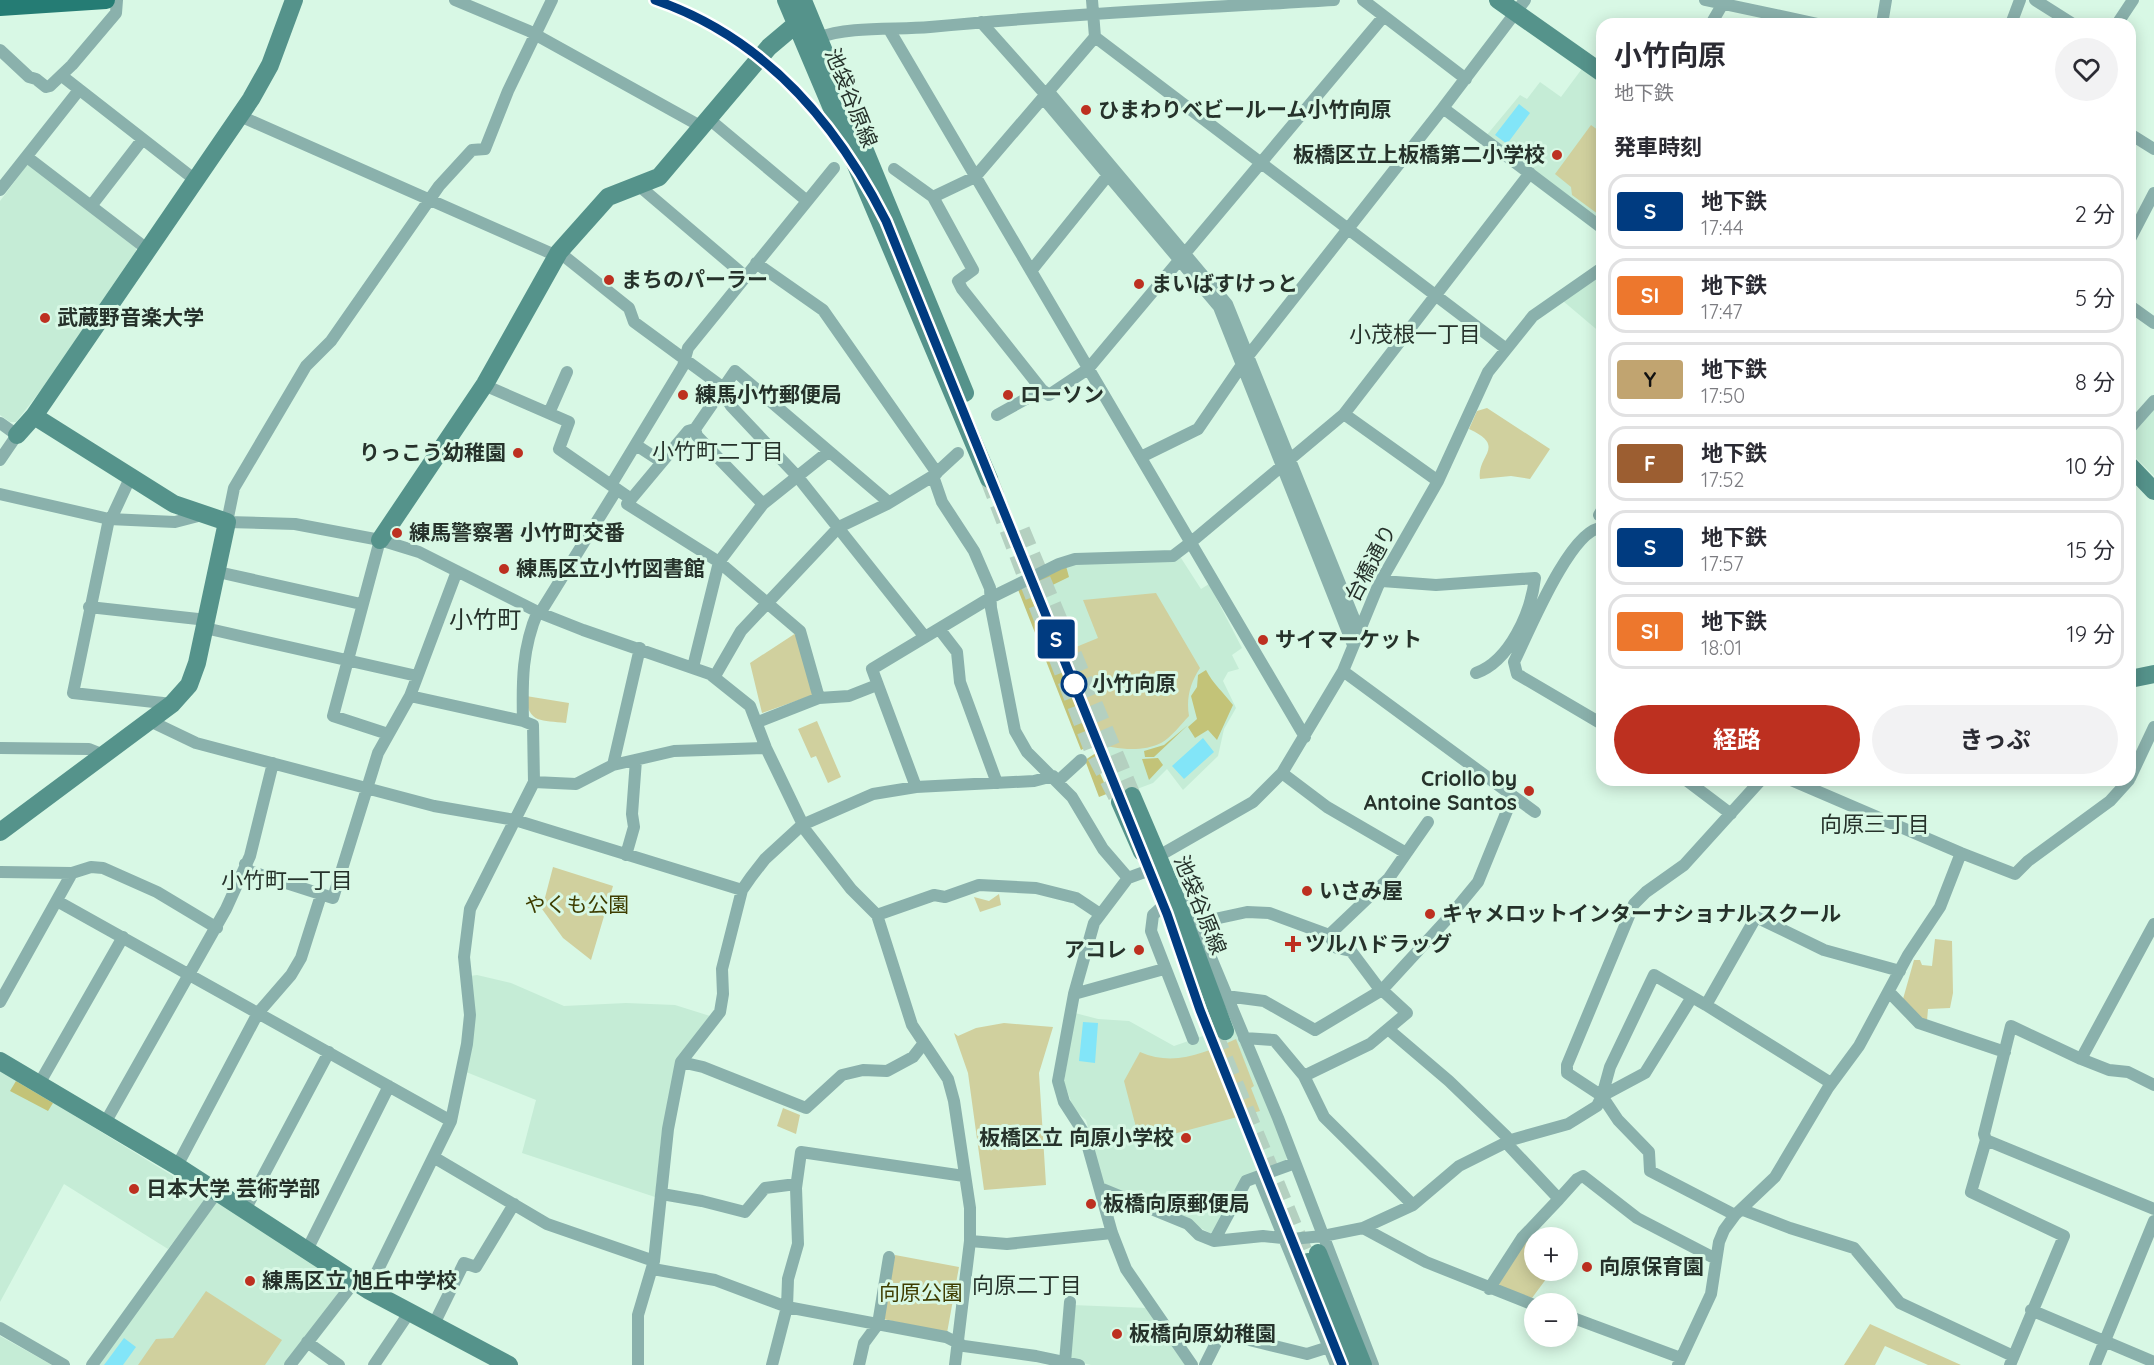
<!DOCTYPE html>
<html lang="ja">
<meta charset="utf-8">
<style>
:root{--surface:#fff;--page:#f2f2f3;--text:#2b2b33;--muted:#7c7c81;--line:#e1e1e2;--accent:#bd3020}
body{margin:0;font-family:Quicksand,"Noto Sans JP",sans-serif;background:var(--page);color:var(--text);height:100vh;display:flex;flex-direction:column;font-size:22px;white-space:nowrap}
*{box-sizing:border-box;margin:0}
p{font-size:20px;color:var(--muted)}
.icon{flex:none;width:33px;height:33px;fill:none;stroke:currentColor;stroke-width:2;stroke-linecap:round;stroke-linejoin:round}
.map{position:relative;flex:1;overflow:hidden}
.details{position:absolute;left:1596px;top:18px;width:540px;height:768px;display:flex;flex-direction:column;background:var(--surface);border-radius:18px;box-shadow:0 3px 15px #0003}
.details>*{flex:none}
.badge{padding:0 12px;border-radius:4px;font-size:21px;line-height:39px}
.controls{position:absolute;left:1524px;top:1227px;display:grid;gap:12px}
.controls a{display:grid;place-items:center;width:54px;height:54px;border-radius:50%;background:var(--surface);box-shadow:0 3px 15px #0003;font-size:30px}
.map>.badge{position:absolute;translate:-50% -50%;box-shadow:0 0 0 3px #fff}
h2{padding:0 18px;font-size:22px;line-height:54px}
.round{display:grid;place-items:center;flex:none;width:63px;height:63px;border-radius:32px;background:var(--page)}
.headline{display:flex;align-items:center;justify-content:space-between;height:102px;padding:0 18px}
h1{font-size:28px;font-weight:700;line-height:45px}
.action{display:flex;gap:12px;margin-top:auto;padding:12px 18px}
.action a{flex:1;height:69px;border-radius:36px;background:var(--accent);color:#fff;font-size:24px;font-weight:700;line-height:69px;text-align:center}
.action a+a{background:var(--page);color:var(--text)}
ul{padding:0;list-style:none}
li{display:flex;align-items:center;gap:18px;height:75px;margin:0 12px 9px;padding:0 6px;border:3px solid var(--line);border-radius:18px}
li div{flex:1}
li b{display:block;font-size:22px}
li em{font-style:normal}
li .badge{min-width:66px;font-weight:700;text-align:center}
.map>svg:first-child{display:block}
.built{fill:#c5ecd6}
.green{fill:#d0d09e}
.forest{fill:#c3c378}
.water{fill:#82e5f8}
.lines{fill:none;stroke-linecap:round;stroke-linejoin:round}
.secondary-tunnel{stroke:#b4d0c0;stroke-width:18;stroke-dasharray:18 9;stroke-linecap:butt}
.street{stroke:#8ab1ac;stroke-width:12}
.secondary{stroke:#55938b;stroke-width:18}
.primary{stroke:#257c74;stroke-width:18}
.line-casing{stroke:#fff;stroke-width:14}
.line{stroke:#003b80;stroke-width:9}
.poi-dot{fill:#bd3020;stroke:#d8f8e5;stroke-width:2}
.stop-dot{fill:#fff;stroke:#003b80;stroke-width:3}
.labels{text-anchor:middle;stroke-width:6;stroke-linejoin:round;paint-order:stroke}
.street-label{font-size:21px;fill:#26322b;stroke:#d8f8e5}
.poi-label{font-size:21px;font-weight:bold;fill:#26322b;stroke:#d8f8e5;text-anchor:start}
.stop-label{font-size:21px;font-weight:bold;fill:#26322b;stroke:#d8f8e5;text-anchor:start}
.park-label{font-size:21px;fill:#3e3d00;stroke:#d8f8e5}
.neighbourhood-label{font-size:22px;fill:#26322b;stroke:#d8f8e5}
.quarter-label{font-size:24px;fill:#26322b;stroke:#d8f8e5}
</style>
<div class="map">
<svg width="2154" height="1365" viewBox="0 0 2154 1365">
<rect width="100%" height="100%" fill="#d8f8e5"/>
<!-- built -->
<path class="built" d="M1584 66 1602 79V223L1486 136 1520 95 1527 99 1540 82 1561 97Z
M27 165H30L136 246V251L45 385 16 422H10L0 415V201Z
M1602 274V334L1563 301Z
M2154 408V476L2130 452V436Z
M1181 558 1201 589 1209 584 1242 648 1232 655 1239 669 1228 672 1223 681 1236 708 1224 729 1218 756 1183 790 1167 769 1153 783 1113 798 1099 751 1095 744 1092 746 1027 586 1077 562Z
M477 975 511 983 564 1006 626 1003 675 1005 710 1016 678 1056 662 1131 655 1197 522 1153 536 1100 466 1072 470 976Z
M1075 1013 1098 1019 1129 1021 1174 1046 1235 1025 1288 1156 1286 1160 1245 1177 1214 1232 1210 1233 1167 1210 1103 1184 1086 1120 1074 1110 1064 1082Z
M0 1070 204 1195 205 1200 168 1249 64 1184 0 1302Z
M218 1200 346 1283 286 1365H96Z
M1072 1305 1147 1308 1185 1365H1091L1069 1360Z
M0 1336 52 1365H0Z"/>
<!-- green -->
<path class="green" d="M1591 125 1602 133V217L1572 195 1571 187 1555 174Z
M1487 408 1550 449 1530 479 1511 476 1480 479C1476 455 1508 447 1469 429L1477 411Z
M1156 593 1200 668C1190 683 1186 699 1189 716 1181 724 1171 738 1161 743 1141 753 1115 749 1095 743L1059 654 1098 638 1083 600Z
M796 633 813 695 762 713 750 663Z
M526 696 569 703 566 723C542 720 528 724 526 696Z
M817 721 841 777 828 783 816 756 811 758 798 729Z
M553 867 613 886 591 960 563 938 542 909Z
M999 894 1001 905 980 912 974 897 989 901Z
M1935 939 1952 941 1953 993 1950 1008 1928 1009 1927 1021 1919 1017 1903 999 1914 960H1920L1922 965 1932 966Z
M1004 1023 1053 1027 1039 1073 1046 1185 984 1190 968 1073 954 1033 958 1036 976 1028Z
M1236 1039 1254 1086 1251 1088 1260 1111 1147 1141 1138 1135 1124 1081 1140 1052C1174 1067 1204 1053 1236 1039Z
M783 1108 800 1115 796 1134 777 1126Z
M1533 1231 1541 1237 1534 1238V1270L1552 1271 1532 1298 1499 1287 1498 1283Z
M895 1255 959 1267 947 1333 883 1319Z
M206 1291 282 1340 265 1365H138L156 1339 173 1338Z
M1870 1324 1961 1365H1928L1885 1346 1875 1365H1844Z"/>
<!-- forest -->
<path class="forest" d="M1066 566 1069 577 1030 596C1051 646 1075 693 1095 743L1081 750 1017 587Z
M1206 670C1213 684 1224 693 1233 705L1217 740 1208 730 1195 738 1188 727 1197 719 1191 696 1197 687 1198 675Z
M1188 725 1154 757H1145L1144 751 1164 745Z
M1099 751 1103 763 1097 767 1109 793 1099 797 1085 760Z
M1158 758 1163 765 1149 780 1142 759Z
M16 1081 53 1103 48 1111 10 1091Z"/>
<!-- water -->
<path class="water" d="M1519 104 1530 113 1507 144 1495 135Z
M1203 738 1214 752 1184 779 1172 766Z
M1083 1022 1098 1023 1095 1063 1079 1061Z
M124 1338 136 1347 123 1365H104Z"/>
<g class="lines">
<!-- secondary-tunnel -->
<path class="secondary-tunnel" d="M989 479 1093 750 1120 802
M1021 530 1132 796
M1214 1034 1308 1262"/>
<!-- street -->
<path class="street" d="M455 0 529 31 702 127
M552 0 508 91 485 149 472 150 439 186 331 341 306 366 234 488 227 522 295 524 380 540 419 552 540 613 583 630 710 674 750 706 766 748 806 831 851 889 877 915 912 1025 948 1079 954 1101 970 1208V1241L955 1365
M1363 0 1466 79
M1525 0 1443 108 1602 228
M1705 0 1818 24
M2035 0 2073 24
M981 22 1046 95
M1711 24 1725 0
M1882 24 1886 0
M2011 24 2020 0
M2117 24 2133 0
M890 31 1305 737
M1095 37 1505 348
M818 38C849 26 895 30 930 27 1064 14 1199 8 1334 0
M0 50 29 77 36 79 46 87 50 86 72 65 116 13 117 0
M62 76 194 179
M1049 92 1227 304 1359 631
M1043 98 1219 307 1353 645
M240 116 557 256
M709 119 807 201
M2130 134 2154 149
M27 157 147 249
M894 169 933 197 973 270 958 281 962 289 1042 390 1049 395 1088 369 1384 16
M638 185 745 276
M0 190 79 90
M933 197 975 177 1095 37 1092 0
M91 206 142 140
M2130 239 2154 193
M559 252 629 308 634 322 717 383 731 406 797 476 925 637
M756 263 823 310 937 473
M1031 271 1113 169
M2130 306 2154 323
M484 385 569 422 559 449 631 499
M549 413 567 372
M1344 414 1438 481
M997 415 1042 390
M0 423 17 435 0 460
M2130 428 2154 401
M695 429 688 431 627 504 719 562 800 631 819 698
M636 445 662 462
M1141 457 1198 429 1248 356 1443 108
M933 476 942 502 974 551 990 588 991 608 1015 731 1027 752 1072 797 1103 849 1128 878
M611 485 683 366 688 348 834 168
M0 494 109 519 175 522 202 515
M763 504 697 436 695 429 735 371 885 499 887 504
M1599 515 1602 510
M109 519 73 693 172 704
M111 519 131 476
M1602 528C1571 527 1527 636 1514 662L1517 674 1602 724
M380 540 333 716 388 734
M218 572 361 604
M1382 581 1436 585 1535 578C1531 612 1510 661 1476 673
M89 607 207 620
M540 613 617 489
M205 628 417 676
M940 630 957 652 960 682 997 783
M693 667 719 562 763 504 828 452
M715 676 741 631 839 527 887 504 933 476 958 453
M410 696 523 721
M150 721 196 743 434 806 515 820 742 890
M758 722 819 698 849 696 877 685
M0 748 89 749 104 755
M613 765 640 648
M1282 773 1327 807 1406 853
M2130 778 2154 727
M1686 780 1731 814
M1791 780 1961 853 2015 874 2028 861 2110 801 2129 780
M1058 781 1081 760
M534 782 576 784 613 765 674 751 766 748
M916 787 872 669 990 598 1059 564 1075 559 1173 556 1190 543 1344 414 1530 173
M1513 796 1535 812
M626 855 634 827 632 814 636 760
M1157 857 1253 802 1282 773 1343 671 1378 586 1438 481 1488 372 1533 316 1602 268
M245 864 249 871 333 898 378 753 410 696 457 571
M1150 870 1128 878 1094 923 1074 994 1058 1081 1064 1102 1084 1133 1112 1233 1126 1269 1192 1365
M0 872 72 873 91 867 103 868 157 892 217 928
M1176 895 1189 905 1278 1118 1373 1365
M57 901 451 1121
M1165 904 1153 915 1151 931 1193 1039
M877 915 934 895 945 897 979 885 1036 888 1076 898 1100 914
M1196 923 1247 912 1269 913 1329 935 1389 878 1428 822
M1329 935 1337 948 1351 951 1381 991
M1890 993 1919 1023 2005 1052
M1074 994 1164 969
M1226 996 1264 1001 1315 1030 1382 990 1450 916 1478 882 1513 796 1343 671
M0 1002 72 873
M1706 1005 1756 917 1824 950 1900 971
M1388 1029 1449 1081 1506 1136 1510 1147 1559 1199 1577 1179 1583 1176 1637 1218 1716 1259
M1244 1038 1274 1040 1304 1076 1370 1044 1407 1013 1382 990
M2081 1059 2154 924
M681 1062 703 1067 806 1108 842 1075 863 1070 887 1071 913 1057 924 1043
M1304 1076 1324 1117 1413 1205
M39 1084 123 937
M1602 1096 1645 1073 1692 997
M105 1123 226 909 250 856 273 763
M1986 1140 2154 1209
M435 1158 547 1224 654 1261
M177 1166 258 1013 291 975 301 958 321 895
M1259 1177 1336 1365
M1100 1188 1188 1224 1199 1235 1214 1241 1263 1236 1292 1239 1323 1236 1363 1228 1426 1262 1534 1305
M662 1194 702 1201 745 1212 765 1188 796 1184
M245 1210 329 1052
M1743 1210 1790 1228 1854 1248 1900 1303 2013 1356
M1735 1215 1650 1171 1649 1152 1618 1120 1602 1096 1567 1073V1065L1634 904 1646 892 1684 865 1761 780
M1363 1228 1413 1205 1459 1166 1511 1140 1568 1124 1597 1106 1602 1096 1610 1067 1654 975 1706 1005 1831 1083
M970 1241 1007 1244 1112 1233
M1214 1241 1246 1181 1295 1163
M307 1250 389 1086
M653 1269 715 1280 787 1307 946 1337 964 1346 1036 1356 1079 1365
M1489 1289 1522 1238 1559 1199
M368 1290 451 1121 467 1044 470 1015 464 957 470 909 534 782 533 725 523 721C522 682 522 648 538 611
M2031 1310 2154 1362
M1568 1316 1681 1358
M433 1326 464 1263 476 1267 514 1204
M0 1328 64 1365
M307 1342 339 1365
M1065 1362 1070 1302
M92 1365 217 1192
M290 1365 355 1281
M374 1365 409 1313
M638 1365V1315L654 1261 668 1129 681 1062 720 1012 723 994 722 969 742 890 751 877 765 859 802 825 873 794 916 787 1034 781 1053 776
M772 1365 787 1307 788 1279 798 1244 796 1188 801 1152 964 1176
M859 1365 864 1343 878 1324 889 1257
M1205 1365 1221 1333 1307 1354 1329 1347
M1678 1365 1711 1294 1719 1242 1724 1230 1735 1215 1775 1177 1828 1088 1859 1046 1908 955 1940 907 1961 853
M2010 1365 2064 1236 1971 1192 1986 1140 1984 1134 2011 1026 2081 1059 2109 1070 2128 1072 2154 1085
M2095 1365 2154 1221"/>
<!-- secondary -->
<path class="secondary" d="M786 0 989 479
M1498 0 1602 73
M804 3 965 393
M17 435 34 416 251 99 270 65 294 0
M2130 466 2154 491
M380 540 485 384 559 252 608 197 659 177 769 47 801 20 803 2
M2130 679 2154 674
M1132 796 1173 892 1225 1031
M1120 802 1142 852
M0 832 172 704 189 685 197 663 227 522 174 504 34 416
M0 1061 177 1166 368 1290 509 1365
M1318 1253 1363 1365
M1308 1262 1349 1365"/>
<!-- primary -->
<path class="primary" d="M0 7 106 0"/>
</g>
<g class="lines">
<defs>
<path id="line" d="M655 0C763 37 836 122 886 221L1167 914 1200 1010 1342 1365"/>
</defs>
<!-- line casing -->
<use href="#line" class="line-casing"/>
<!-- line -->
<use href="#line" class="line"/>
</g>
<!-- markers -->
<g class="poi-dot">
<circle cx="1086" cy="110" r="6"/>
<circle cx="1557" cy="155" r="6"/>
<circle cx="609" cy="280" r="6"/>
<circle cx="1139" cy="284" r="6"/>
<circle cx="45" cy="318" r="6"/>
<circle cx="683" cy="395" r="6"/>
<circle cx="1008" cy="395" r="6"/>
<circle cx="518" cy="453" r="6"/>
<circle cx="397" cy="533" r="6"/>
<circle cx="504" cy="569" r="6"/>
<circle cx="1263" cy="640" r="6"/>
<circle cx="1529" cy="791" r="6"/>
<circle cx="1307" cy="891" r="6"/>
<circle cx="1430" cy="914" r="6"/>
<path d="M1290 935h6v6h6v6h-6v6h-6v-6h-6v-6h6z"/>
<circle cx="1139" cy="950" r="6"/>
<circle cx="1186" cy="1138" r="6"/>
<circle cx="134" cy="1189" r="6"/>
<circle cx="1091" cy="1204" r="6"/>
<circle cx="1587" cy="1267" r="6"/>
<circle cx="250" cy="1281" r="6"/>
<circle cx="1117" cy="1334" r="6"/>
</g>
<circle class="stop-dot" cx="1074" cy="684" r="12"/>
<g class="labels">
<!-- street labels -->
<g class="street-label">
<text transform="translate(851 98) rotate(68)" y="7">池袋谷原線</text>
<text transform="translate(1371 563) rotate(-62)" y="7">台橋通り</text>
<text transform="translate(1200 905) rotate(68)" y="7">池袋谷原線</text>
</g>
<!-- poi labels -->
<g class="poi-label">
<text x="1098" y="117">ひまわりベビールーム小竹向原</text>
<text x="1545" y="162" text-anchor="end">板橋区立上板橋第二小学校</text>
<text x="621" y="287">まちのパーラー</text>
<text x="1151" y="291">まいばすけっと</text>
<text x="57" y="325">武蔵野音楽大学</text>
<text x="695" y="402">練馬小竹郵便局</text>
<text x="1020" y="402">ローソン</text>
<text x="506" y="460" text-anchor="end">りっこう幼稚園</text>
<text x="409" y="540">練馬警察署 小竹町交番</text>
<text x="516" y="576">練馬区立小竹図書館</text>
<text x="1275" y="647">サイマーケット</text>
<text x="1517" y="786" text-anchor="end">Criollo by<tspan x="1517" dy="24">Antoine Santos</tspan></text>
<text x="1319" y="898">いさみ屋</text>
<text x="1442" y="921">キャメロットインターナショナルスクール</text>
<text x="1305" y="951">ツルハドラッグ</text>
<text x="1127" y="957" text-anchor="end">アコレ</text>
<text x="1174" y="1145" text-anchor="end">板橋区立 向原小学校</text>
<text x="146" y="1196">日本大学 芸術学部</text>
<text x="1103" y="1211">板橋向原郵便局</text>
<text x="1599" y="1274">向原保育園</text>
<text x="262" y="1288">練馬区立 旭丘中学校</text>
<text x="1129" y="1341">板橋向原幼稚園</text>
</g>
<!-- stop labels -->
<g class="stop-label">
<text x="1092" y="691">小竹向原</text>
</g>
<!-- park labels -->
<g class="park-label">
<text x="577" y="912">やくも公園</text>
<text x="921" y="1300">向原公園</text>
</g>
<!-- neighbourhood labels -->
<g class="neighbourhood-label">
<text x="1415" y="342">小茂根一丁目</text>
<text x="718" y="459">小竹町二丁目</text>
<text x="1875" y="832">向原三丁目</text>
<text x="287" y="888">小竹町一丁目</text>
<text x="1027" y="1293">向原二丁目</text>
</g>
<!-- quarter labels -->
<g class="quarter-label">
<text x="485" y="628">小竹町</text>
</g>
</g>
</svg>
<div class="controls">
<a>+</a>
<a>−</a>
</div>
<b class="badge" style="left:1056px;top:639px;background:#003b80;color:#fff">S</b>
<section class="details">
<div class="headline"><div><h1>小竹向原</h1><p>地下鉄</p></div><a class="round"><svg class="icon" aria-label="heart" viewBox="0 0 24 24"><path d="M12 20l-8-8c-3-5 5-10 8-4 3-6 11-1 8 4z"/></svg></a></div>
<h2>発車時刻</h2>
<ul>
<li><span class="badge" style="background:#003b80;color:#fff">S</span><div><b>地下鉄</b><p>17:44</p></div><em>2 分</em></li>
<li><span class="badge" style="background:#ed772d;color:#fff">SI</span><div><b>地下鉄</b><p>17:47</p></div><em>5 分</em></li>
<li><span class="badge" style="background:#c1a470;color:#111">Y</span><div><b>地下鉄</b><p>17:50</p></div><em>8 分</em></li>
<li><span class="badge" style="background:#9c5e31;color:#fff">F</span><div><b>地下鉄</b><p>17:52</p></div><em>10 分</em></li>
<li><span class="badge" style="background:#003b80;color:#fff">S</span><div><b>地下鉄</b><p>17:57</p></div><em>15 分</em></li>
<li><span class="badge" style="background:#ed772d;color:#fff">SI</span><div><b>地下鉄</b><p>18:01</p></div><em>19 分</em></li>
</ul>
<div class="action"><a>経路</a><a>きっぷ</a></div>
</section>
</div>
